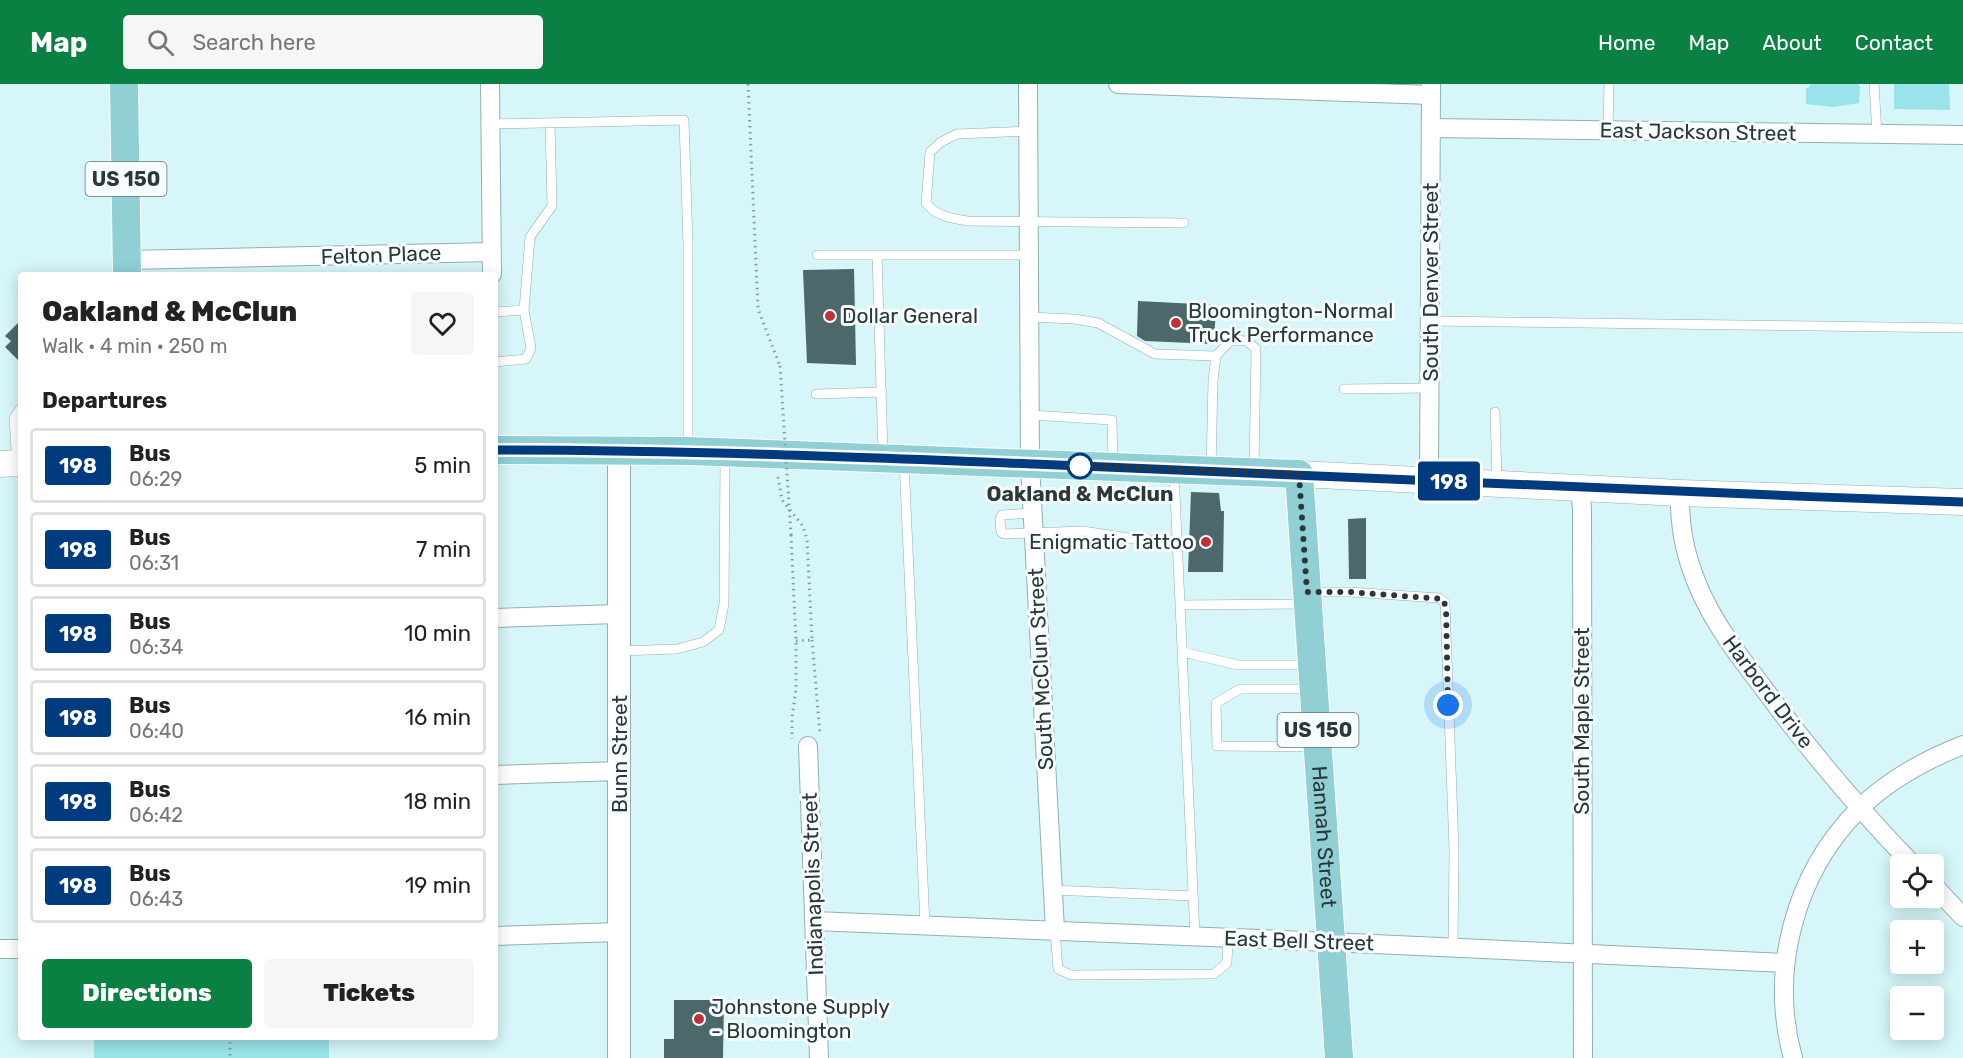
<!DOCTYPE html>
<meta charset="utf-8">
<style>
:root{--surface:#fff;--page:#f6f6f6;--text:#222;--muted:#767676;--line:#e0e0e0;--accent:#0b8043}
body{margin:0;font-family:Rubik,sans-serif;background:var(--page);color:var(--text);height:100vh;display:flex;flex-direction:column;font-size:22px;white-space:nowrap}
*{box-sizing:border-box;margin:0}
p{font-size:20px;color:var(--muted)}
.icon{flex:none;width:33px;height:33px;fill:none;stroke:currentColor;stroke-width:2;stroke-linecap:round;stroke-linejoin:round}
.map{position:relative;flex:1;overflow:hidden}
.panel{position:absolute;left:18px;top:188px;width:480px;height:768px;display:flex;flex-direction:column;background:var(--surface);border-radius:6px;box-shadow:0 3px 15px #0003}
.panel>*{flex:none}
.badge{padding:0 12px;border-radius:4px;font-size:21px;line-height:39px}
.buttons{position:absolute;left:1890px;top:770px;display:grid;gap:12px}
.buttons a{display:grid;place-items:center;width:54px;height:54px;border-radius:6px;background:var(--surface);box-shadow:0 3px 15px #0003;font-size:30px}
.you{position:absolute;width:30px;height:30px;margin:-15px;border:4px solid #fff;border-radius:50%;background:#1a73e8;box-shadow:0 0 0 9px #1a73e833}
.map>.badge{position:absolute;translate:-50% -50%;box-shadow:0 0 0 3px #fff}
h2{padding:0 24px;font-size:22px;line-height:54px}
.round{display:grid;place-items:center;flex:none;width:63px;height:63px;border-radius:6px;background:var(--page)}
.overview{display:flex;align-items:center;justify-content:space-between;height:102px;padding:0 24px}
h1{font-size:28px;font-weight:800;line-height:45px}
.primary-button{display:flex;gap:12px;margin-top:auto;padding:12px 24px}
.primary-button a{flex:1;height:69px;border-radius:6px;background:var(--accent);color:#fff;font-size:24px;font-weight:800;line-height:69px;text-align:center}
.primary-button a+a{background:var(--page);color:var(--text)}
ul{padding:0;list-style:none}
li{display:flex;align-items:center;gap:18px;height:75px;margin:0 12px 9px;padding:0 12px;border:3px solid var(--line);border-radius:6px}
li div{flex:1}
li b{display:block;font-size:22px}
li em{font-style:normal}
li .badge{min-width:66px;font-weight:700;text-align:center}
header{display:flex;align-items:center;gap:36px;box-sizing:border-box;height:84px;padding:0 30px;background:var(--accent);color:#fff}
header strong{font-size:28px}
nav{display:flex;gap:33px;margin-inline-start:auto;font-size:21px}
.search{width:420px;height:54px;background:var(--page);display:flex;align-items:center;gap:15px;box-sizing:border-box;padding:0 21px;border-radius:6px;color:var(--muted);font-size:22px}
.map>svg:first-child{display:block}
.green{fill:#9be3ea}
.building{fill:#4c686b}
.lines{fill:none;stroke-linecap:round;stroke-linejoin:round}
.service-casing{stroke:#92b0b3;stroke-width:10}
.minor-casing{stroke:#92b0b3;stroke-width:20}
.tertiary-casing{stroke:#92b0b3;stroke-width:24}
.secondary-casing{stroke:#92b0b3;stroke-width:27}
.primary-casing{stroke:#fff;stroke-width:30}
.path{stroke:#849b9d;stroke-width:3;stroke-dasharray:1.5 4.5;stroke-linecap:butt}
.service{stroke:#fff;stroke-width:9}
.minor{stroke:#fff;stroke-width:18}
.tertiary{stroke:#fff;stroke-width:22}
.secondary{stroke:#fff;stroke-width:26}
.primary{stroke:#90d0d5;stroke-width:28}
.path-bridge{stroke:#849b9d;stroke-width:3;stroke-dasharray:1.5 4.5;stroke-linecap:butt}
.line-casing{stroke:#fff;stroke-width:14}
.line{stroke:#003b80;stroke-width:9}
.walk{stroke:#2b3738;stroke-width:6;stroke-dasharray:0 10.8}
.poi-dot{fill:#bf3037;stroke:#f7fdfe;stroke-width:2}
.stop-dot{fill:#fff;stroke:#003b80;stroke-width:3}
.labels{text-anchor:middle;stroke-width:6;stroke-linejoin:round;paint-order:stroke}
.shield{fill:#f7fdfe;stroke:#687273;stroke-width:1.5}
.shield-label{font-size:20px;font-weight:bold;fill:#2b3738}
.street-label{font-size:21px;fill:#2b3738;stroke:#f7fdfe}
.poi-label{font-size:21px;fill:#2b3738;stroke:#f7fdfe;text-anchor:start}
.stop-label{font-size:21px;font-weight:bold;fill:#2b3738;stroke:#f7fdfe}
</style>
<header>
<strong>Map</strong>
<div class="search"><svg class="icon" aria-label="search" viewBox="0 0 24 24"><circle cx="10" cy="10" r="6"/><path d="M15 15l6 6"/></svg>Search here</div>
<nav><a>Home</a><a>Map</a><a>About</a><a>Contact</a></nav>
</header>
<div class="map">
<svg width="1963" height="974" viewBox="0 0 1963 974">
<rect width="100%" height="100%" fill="#d6f6f9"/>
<!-- green -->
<path class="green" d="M1810 0H1858L1860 3 1859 19 1834 23 1806 20V4L1810 3Z
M1894 0H1949L1950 26 1894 25Z
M94 953H329V974H94Z"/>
<!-- building -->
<path class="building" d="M854 185 856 281 807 279 803 186Z
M1138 217 1216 221 1214 260 1145 257 1137 252Z
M21 236V279L5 263 11 257 5 252Z
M1191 408 1219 409 1221 427H1224L1223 488H1188Z
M1366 434V495H1349L1348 435Z
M674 916H724L723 974H664V955H674Z"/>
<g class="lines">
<defs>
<path id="service" d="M1874 0 1877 50
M490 40 684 36 688 161V364
M1028 47 957 50 941 58 930 68 926 119C936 132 951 134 967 137L1184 139
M1608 47 1609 0
M817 171H877
M495 228 524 226 530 153 552 122 550 39
M1029 233 1074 235 1098 239 1155 270 1216 272
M1430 237 1963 244
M495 278 526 275 531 264 524 226
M1344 305 1430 304
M816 310 882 308
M1495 328 1497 397
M1030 331 1112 336 1113 380
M16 365 14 334 21 324
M883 371 877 171H1029
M904 377 925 841
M1211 385 1213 296 1216 272 1231 256 1247 257 1256 265 1254 385
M1174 387 1195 852
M1033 429 1002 431 1000 435 1001 448 1004 450 1083 447 1141 456 1177 457
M1310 508H1350L1439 514 1445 519 1454 766 1453 864
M1180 521 1306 520
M619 567 677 565 703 558 719 546 724 520 725 372
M1182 568 1238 581H1310
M1309 605H1240L1216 619 1217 662 1315 663
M1052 806 1193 812
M1055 846 1058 885 1071 891 1214 890 1227 879 1228 854"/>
<path id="minor" d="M490 0 492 190
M1028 0 1030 380 1055 846
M1118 0 1431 11
M1432 44 1963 51
M127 176 492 168
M1429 396 1431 0
M1580 404 1582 425 1583 974
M1680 409C1679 441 1685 472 1698 502 1713 538 1738 571 1762 602 1808 665 1858 724 1912 780
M495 534 618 530
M808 662 819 974
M495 691 620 687
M1934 802 1963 833
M814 837 1331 858 1785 879
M495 852 620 848
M0 865H21
M1793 974C1769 887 1794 790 1859 725 1888 696 1925 676 1963 661"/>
<path id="tertiary" d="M619 366V974"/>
<path id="secondary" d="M0 380 21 379
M1299 390 1680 409 1963 418"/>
<g id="primary">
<path d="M124 0 127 190"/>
<path id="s1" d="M495 366 688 367 1299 390 1339 974"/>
</g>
</defs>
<!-- service casing -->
<use href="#service" class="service-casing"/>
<!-- minor casing -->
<use href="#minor" class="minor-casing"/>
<!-- tertiary casing -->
<use href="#tertiary" class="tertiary-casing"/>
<!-- secondary casing -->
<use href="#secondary" class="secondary-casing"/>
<!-- primary casing -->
<use href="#primary" class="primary-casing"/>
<!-- path -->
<path class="path" d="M748 0 758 225 780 282
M778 393 782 416 803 442 807 455 812 556 796 557
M791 451 796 557V606L792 633V655
M812 556 820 650
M230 952V974"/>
<!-- service -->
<use href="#service" class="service"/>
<!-- minor -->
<use href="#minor" class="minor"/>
<!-- tertiary -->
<use href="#tertiary" class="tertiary"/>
<!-- secondary -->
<use href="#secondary" class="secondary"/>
<!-- primary -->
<use href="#primary" class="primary"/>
<!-- path-bridge -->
<path class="path-bridge" d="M780 282 791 451"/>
</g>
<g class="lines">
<defs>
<path id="line" d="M495 366C675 366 854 373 1034 380 1343 392 1653 408 1963 418"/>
</defs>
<!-- line casing -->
<use href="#line" class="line-casing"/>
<!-- line -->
<use href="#line" class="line"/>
<!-- walk -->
<path class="walk" d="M1080 382 1071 381 1299 390 1307 508H1350L1443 515 1446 524 1448 621"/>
</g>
<!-- markers -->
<g class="poi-dot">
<circle cx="830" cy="232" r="6"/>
<circle cx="1176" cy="239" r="6"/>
<circle cx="1206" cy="458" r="6"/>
<circle cx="699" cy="935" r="6"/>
</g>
<circle class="stop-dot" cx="1080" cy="382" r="12"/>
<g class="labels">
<!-- shield labels -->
<g class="shield">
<rect x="85.5" y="78" width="81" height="34" rx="4.5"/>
<rect x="1277.5" y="629" width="81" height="34" rx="4.5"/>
</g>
<g class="shield-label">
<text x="126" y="102">US 150</text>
<text x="1318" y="653">US 150</text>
</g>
<!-- street labels -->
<g class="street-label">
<text transform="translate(1698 48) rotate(1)" y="7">East Jackson Street</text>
<text transform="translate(381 171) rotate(-2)" y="7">Felton Place</text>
<text transform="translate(1431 198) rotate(-90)" y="7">South Denver Street</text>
<text transform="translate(1041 585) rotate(-93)" y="7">South McClun Street</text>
<text transform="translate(1768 608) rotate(53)" y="7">Harbord Drive</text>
<text transform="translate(1582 637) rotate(-90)" y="7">South Maple Street</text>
<text transform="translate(620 670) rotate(-90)" y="7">Bunn Street</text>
<text dy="7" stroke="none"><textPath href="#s1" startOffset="1168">Hannah Street</textPath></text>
<text transform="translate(813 800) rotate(-92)" y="7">Indianapolis Street</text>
<text transform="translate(1299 857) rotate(2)" y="7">East Bell Street</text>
</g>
<!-- poi labels -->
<g class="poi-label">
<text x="1188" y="234">Bloomington-Normal<tspan x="1188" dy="24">Truck Performance</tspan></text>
<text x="842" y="239">Dollar General</text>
<text x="1194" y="465" text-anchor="end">Enigmatic Tattoo</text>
<text x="711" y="930">Johnstone Supply<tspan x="711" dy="24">- Bloomington</tspan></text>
</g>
<!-- stop labels -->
<g class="stop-label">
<text x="1080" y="417">Oakland &amp; McClun</text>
</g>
</g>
</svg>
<div class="buttons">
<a><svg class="icon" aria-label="locate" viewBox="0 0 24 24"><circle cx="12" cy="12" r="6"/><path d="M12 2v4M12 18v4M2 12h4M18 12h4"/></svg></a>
<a>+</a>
<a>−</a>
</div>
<div class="you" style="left:1448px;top:621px"></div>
<b class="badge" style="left:1449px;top:397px;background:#003b80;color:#fff">198</b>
<section class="panel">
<div class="overview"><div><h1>Oakland &amp; McClun</h1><p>Walk · 4 min · 250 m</p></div><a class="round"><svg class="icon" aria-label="heart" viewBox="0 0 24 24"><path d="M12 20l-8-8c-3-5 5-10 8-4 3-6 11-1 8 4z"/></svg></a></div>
<h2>Departures</h2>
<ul>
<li><span class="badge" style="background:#003b80;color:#fff">198</span><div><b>Bus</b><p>06:29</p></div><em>5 min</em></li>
<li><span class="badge" style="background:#003b80;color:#fff">198</span><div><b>Bus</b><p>06:31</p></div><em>7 min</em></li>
<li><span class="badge" style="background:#003b80;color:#fff">198</span><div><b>Bus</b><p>06:34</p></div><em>10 min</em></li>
<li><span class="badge" style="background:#003b80;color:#fff">198</span><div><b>Bus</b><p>06:40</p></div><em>16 min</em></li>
<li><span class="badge" style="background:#003b80;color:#fff">198</span><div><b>Bus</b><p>06:42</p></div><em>18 min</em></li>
<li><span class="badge" style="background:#003b80;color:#fff">198</span><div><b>Bus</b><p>06:43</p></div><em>19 min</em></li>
</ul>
<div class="primary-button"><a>Directions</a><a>Tickets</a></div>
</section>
</div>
